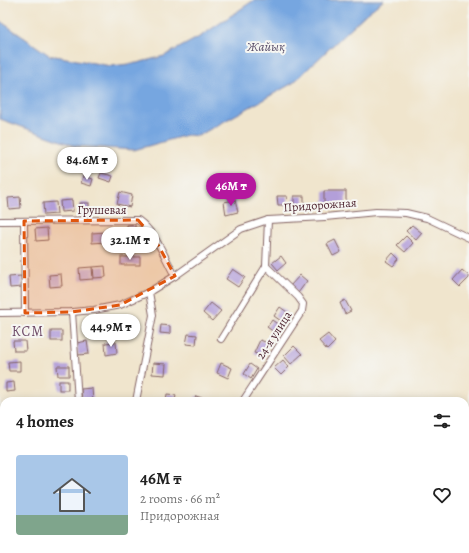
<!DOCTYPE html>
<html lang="en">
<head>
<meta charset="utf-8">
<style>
	body { margin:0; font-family:Alegreya,serif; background:#f6f6f6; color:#222; height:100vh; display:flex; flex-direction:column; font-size:15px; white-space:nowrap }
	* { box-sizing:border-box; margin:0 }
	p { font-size:13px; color:#767676 }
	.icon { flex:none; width:22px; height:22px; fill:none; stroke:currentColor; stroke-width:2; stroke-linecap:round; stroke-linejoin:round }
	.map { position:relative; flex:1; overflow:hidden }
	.details { position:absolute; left:0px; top:397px; width:469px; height:156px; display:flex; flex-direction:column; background:#fff; border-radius:12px 12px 0 0; box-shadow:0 2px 10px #0003 }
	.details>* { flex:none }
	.price { position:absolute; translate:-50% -34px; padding:0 9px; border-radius:14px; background:#fff; color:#222; font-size:13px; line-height:26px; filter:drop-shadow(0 1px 2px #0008) }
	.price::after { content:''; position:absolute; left:50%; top:24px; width:12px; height:9px; margin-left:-6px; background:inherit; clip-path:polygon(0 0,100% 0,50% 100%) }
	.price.selected { background:#b5179e; color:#fff }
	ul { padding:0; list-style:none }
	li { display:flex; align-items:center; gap:12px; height:100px; padding:0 16px }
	li span { display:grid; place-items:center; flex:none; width:112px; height:80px; border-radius:4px; color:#555 }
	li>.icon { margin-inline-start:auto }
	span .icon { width:48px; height:48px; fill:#fffc; stroke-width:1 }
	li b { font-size:17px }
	h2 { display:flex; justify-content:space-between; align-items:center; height:48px; padding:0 16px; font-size:17px }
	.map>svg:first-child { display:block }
	.water { fill:#76a6e0; stroke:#606286 }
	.building { fill:#b39fd9 }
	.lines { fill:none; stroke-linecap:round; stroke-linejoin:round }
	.minor-casing { stroke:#846464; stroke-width:8 }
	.minor { stroke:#fff; stroke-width:6 }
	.marked { fill:#e0560e; fill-opacity:0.2; stroke:#e0560e; stroke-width:3; stroke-dasharray:8 5; stroke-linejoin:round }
	.labels { text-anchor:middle; stroke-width:4; stroke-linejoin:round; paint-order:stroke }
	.street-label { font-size:12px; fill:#4a1f2b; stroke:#f6f6f2 }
	.water-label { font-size:13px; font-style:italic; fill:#594e6a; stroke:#f6f6f2 }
	.quarter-label { font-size:14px; letter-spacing:1px; fill:#6f4c68; stroke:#f6f6f2 }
</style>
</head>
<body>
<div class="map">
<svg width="469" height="553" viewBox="0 0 469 553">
	<rect width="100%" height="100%" fill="#f6f6f2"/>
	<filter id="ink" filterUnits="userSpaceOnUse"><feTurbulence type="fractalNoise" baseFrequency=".025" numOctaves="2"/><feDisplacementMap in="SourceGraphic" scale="8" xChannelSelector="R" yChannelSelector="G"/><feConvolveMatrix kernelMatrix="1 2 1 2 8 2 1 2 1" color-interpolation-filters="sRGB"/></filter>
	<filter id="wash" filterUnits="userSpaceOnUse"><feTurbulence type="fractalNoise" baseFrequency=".012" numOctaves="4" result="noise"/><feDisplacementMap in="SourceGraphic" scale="16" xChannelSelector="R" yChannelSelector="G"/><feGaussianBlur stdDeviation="0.9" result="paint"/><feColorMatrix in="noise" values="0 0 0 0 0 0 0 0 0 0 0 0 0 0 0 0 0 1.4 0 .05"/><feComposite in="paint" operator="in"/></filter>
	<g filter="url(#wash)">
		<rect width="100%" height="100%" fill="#f0e5cd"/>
		<polygon class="water" points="254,0 384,0 367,13 293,83 198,136 187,135 134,150 75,146 0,119 0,21 49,55 111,66 137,63 164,56 201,36"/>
		<g id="blocks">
			<g class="building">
				<polygon points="101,173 113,176 111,182 99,178"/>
				<polygon points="83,176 93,179 91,186 81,183"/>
				<polygon points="324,191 346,191 346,203 324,204"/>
				<polygon points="120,192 132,195 130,207 117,204"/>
				<polygon points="277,196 287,196 288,205 278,205"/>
				<rect x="294" y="196" width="10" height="9"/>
				<polygon points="20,197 21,208 9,209 8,198"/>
				<polygon points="72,200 73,211 61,212 60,201"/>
				<polygon points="235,200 238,212 226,215 224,202"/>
				<polygon points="56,202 57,214 44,215 43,203"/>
				<rect x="80" y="203" width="9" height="12"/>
				<polygon points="135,224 135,239 127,239 127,225"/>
				<polygon points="412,225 422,233 416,240 406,231"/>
				<polygon points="47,228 48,240 36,241 35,229"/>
				<polygon points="106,232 107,242 92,243 92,233"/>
				<polygon points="406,236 413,243 405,252 397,245"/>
				<polygon points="335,240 341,252 333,256 327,244"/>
				<polygon points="393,253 399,259 393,266 386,261"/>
				<polygon points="281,256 286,263 278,270 272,263"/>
				<rect x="121" y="257" width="19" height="8"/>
				<polygon points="105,266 106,277 94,278 93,267"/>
				<polygon points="92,267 93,279 80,280 79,268"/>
				<polygon points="233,269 245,277 238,287 226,279"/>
				<polygon points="462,270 469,276 469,278 460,287 453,280"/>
				<polygon points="61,274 62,286 50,287 49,275"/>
				<polygon points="300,275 307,281 298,293 290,286"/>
				<polygon points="21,276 22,287 10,288 9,277"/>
				<polygon points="345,300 351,311 345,314 340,303"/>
				<polygon points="211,303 221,311 212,321 203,313"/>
				<polygon points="280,307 287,312 281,321 274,316"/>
				<polygon points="272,320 280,326 275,333 267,327"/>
				<polygon points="161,325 170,326 170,334 160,333"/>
				<rect x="51" y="331" width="11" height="10"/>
				<polygon points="188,334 197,335 196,345 186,344"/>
				<polygon points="328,334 335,342 327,350 319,341"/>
				<polygon points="260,340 268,343 263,356 254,353"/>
				<polygon points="13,341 25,341 26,351 14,351"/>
				<polygon points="87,341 89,354 78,355 77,343"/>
				<polygon points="116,342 117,353 106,355 105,343"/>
				<polygon points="294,346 302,354 291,364 284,356"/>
				<polygon points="283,360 289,367 281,375 274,368"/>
				<polygon points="20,361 20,371 9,371 8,362"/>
				<polygon points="153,363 166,364 165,375 152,374"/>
				<polygon points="221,363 232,368 228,378 217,373"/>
				<polygon points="250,364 257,369 251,379 244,374"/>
				<polygon points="57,366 69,366 69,376 58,376"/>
				<rect x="59" y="381" width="9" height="9"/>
				<polygon points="14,382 15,391 6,392 6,383"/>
				<polygon points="92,388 93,401 82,401 81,389"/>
				<polygon points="167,394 176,395 175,401 166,401"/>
				<polygon points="196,396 205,399 204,401 194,401"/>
				<rect x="55" y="398" width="12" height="3"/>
				<polygon points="469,507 469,518 465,514 465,512"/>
				<polygon points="465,524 469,528 469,537 466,540 465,538"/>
				<polygon points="252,549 265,549 266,550 264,553 250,553"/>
				<polygon points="440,549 444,549 448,553 436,553"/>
			</g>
		</g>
	</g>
	<g filter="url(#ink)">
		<use href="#blocks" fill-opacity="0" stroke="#846464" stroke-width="1"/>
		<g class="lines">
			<g class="minor-casing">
				<g id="minor">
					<path d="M 0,221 L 138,220 C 156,233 164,256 175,276"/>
					<polyline points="24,221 25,313"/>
					<polyline points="72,312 78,401"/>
					<polyline points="0,313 72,312 94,310 120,305 149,292 175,276 241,229 268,220 325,217 376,212 406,213 427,218 469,238"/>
					<polyline points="221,339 266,266 268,220"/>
					<polyline points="136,401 153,315 149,292"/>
					<polyline points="243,401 302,311 303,304 298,297 266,266"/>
					<polyline points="0,481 0,553"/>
					<polyline points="104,553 105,549"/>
					<polyline points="155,553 157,549"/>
				</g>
			</g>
			<use href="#minor" class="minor"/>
		</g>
	</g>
	<path class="marked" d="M 138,220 L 156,241 L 175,276 L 120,305 L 72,312 L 25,313 L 24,221 Z"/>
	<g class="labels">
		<g class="street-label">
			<text transform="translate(320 205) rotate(-4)" y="4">Придорожная</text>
			<text x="102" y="214">Грушевая</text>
			<text transform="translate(274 335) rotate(-57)" y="4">24-я улица</text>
		</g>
		<g class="water-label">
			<text x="266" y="51">Жайық</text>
		</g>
		<g class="quarter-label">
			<text x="28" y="336">КСМ</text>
		</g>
	</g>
</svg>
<b class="price" style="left:87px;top:181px">84.6M ₸</b>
<b class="price selected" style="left:231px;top:207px">46M ₸</b>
<b class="price" style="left:130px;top:261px">32.1M ₸</b>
<b class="price" style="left:111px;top:348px">44.9M ₸</b>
<section class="details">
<h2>4 homes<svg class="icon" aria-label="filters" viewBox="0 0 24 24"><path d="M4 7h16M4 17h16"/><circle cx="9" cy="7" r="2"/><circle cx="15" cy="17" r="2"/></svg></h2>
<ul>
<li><span style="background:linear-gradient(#a9c7e8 75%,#7fa58c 0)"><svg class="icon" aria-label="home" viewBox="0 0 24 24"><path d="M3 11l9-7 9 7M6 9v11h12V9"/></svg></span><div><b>46M ₸</b><p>2 rooms · 66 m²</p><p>Придорожная</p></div><svg class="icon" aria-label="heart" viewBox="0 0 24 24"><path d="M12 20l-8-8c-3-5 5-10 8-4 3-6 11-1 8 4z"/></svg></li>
</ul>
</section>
</div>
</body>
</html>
